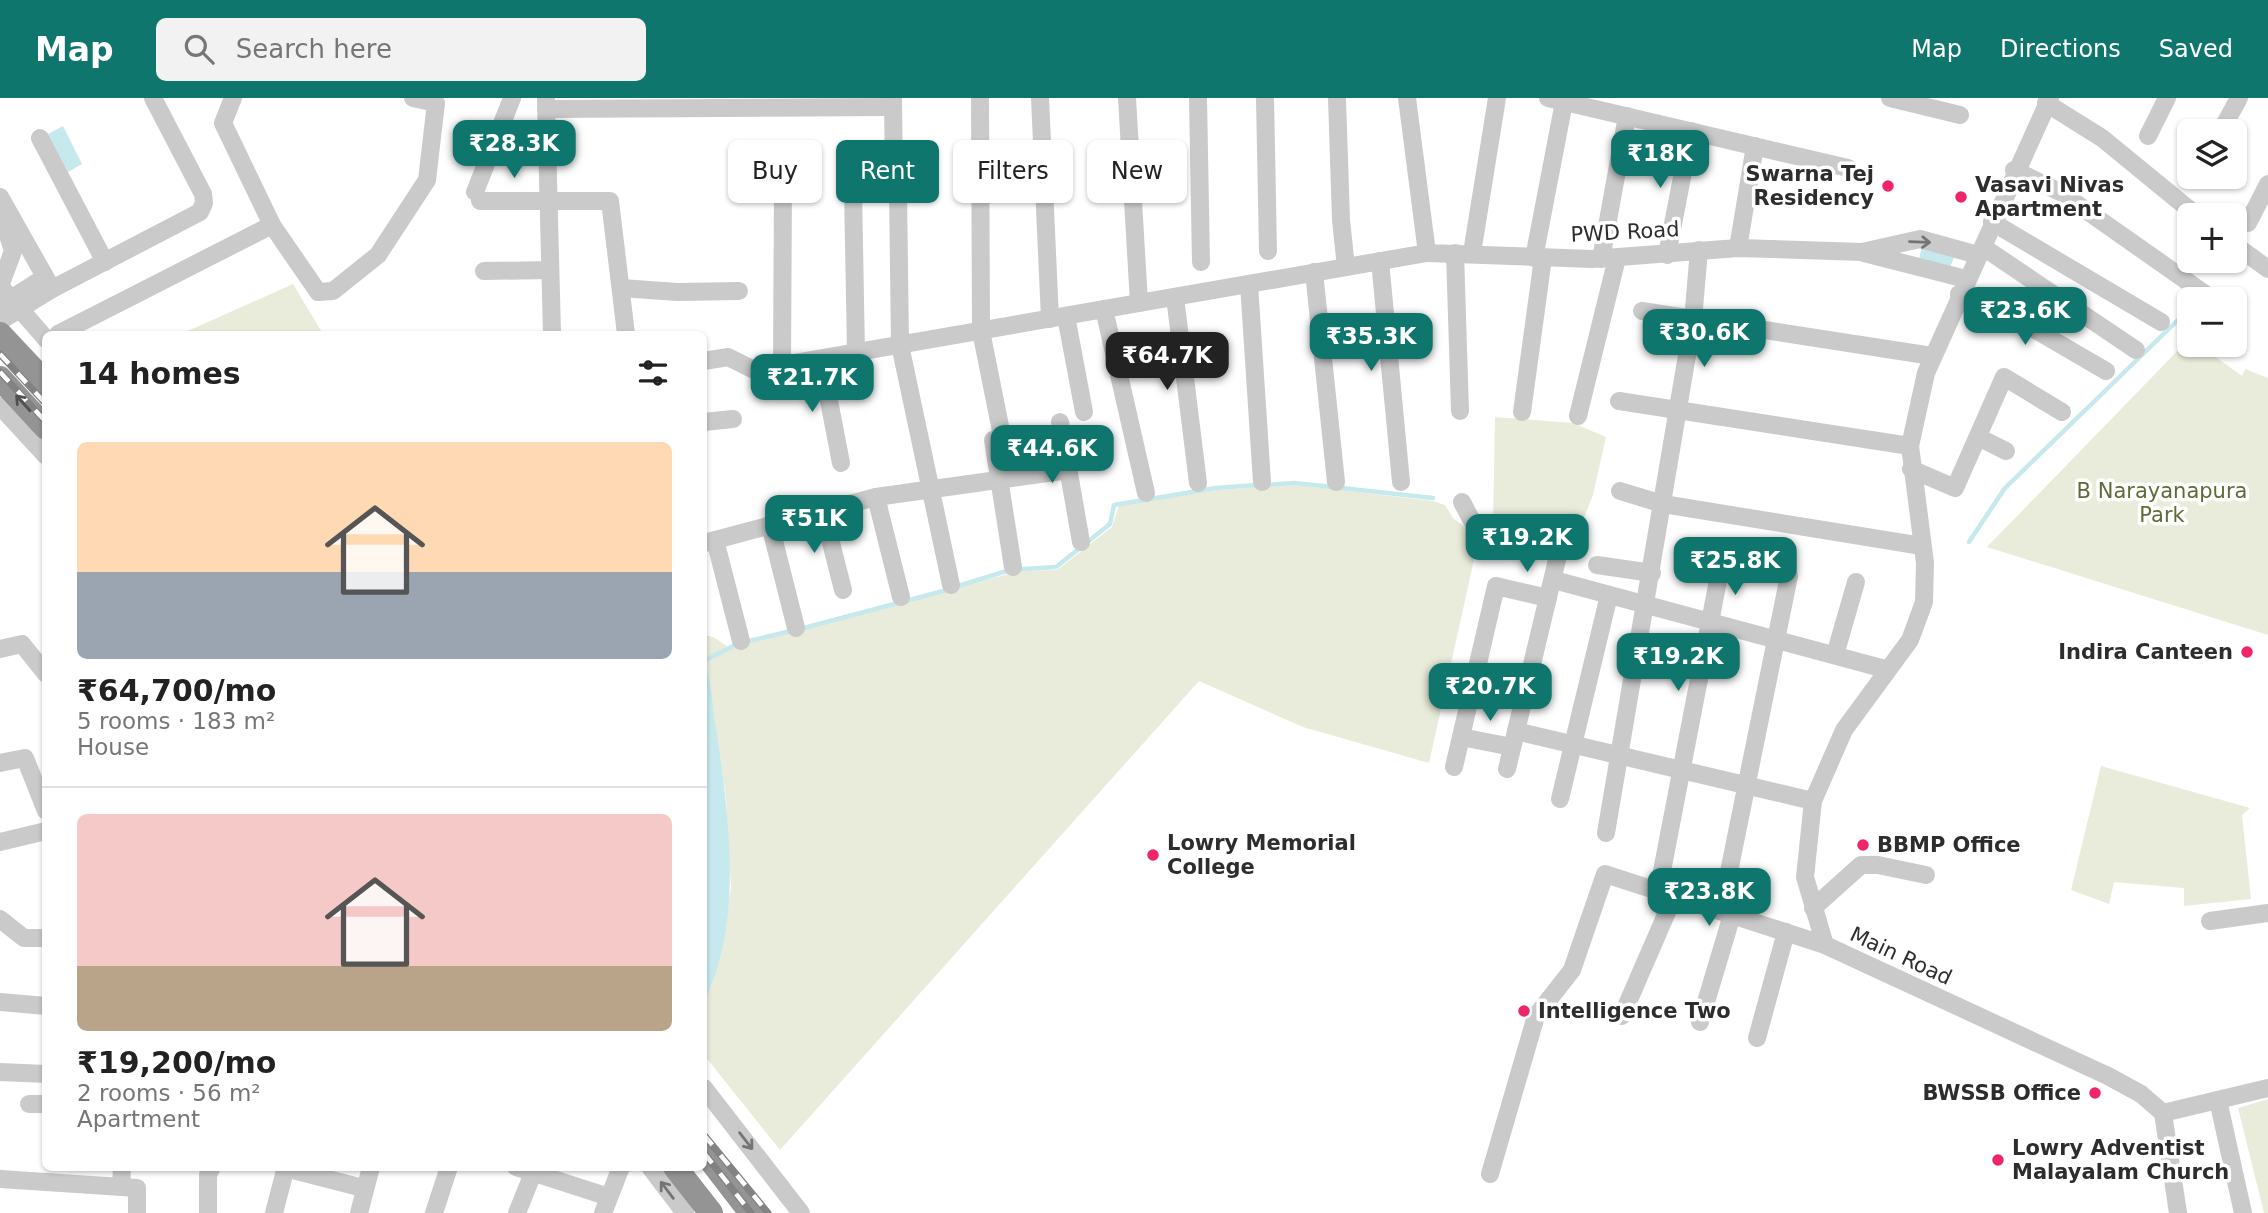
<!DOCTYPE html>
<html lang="en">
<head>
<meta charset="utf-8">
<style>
	body { margin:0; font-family:"DejaVu Sans",sans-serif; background:#f2f2f2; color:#222; height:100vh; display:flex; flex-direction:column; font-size:26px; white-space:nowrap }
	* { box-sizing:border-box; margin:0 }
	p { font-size:23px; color:#767676 }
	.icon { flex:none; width:38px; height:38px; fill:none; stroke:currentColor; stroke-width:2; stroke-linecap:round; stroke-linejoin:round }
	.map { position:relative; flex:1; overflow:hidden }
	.sheet { position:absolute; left:42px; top:233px; width:665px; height:840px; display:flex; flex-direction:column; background:#fff; border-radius:10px; box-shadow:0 2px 5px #0004 }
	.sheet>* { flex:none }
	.top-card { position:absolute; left:728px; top:42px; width:665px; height:63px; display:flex; gap:14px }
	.fabs { position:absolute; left:2177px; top:21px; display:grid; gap:14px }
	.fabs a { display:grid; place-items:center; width:70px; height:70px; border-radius:10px; background:#fff; box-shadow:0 2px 5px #0004; font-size:35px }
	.price { position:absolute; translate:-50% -60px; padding:0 16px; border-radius:14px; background:#0f766e; color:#fff; font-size:23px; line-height:46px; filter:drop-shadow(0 2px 4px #0008) }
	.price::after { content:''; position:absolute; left:50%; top:42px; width:21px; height:16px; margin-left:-10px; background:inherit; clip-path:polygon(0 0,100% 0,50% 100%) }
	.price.current { background:#222; color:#fff }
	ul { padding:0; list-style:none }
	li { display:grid; align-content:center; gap:14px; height:371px; padding:0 35px }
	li+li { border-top:2px solid #e0e0e0 }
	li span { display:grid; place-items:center; height:217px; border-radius:10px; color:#555 }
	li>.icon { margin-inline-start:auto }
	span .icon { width:126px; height:126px; fill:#fffc; stroke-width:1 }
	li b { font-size:30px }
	h2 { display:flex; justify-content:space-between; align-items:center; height:84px; padding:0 35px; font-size:30px }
	.pill { padding:0 24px; border-radius:10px; background:#fff; box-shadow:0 2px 5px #0004; font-size:24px; line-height:63px }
	.pill.current { background:#0f766e; color:#fff }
	header { display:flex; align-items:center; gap:42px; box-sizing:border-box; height:98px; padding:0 35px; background:#0f766e; color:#fff }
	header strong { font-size:33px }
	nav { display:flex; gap:38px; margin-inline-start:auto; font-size:24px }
	.search { width:490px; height:63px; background:#f2f2f2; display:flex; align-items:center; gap:18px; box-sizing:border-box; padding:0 24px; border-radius:10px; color:#767676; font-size:26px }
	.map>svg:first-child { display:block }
	.green { fill:#e9ecda }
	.water { fill:#c5e9ed }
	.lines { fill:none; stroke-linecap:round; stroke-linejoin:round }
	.stream { stroke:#c5e9ed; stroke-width:4.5 }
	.minor { stroke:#cacaca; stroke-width:18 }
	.highway { stroke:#949494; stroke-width:24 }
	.rail-casing { stroke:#828282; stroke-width:7 }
	.rail { stroke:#fff; stroke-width:4.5; stroke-dasharray:13; stroke-linecap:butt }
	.oneway { stroke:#747474 }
	.oneway2 { stroke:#515151 }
	.poi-dot { fill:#ef256c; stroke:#fff; stroke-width:2.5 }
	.labels { text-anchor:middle; stroke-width:7; stroke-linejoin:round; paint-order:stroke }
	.poi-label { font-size:21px; font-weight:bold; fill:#2d2d2d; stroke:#fff; text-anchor:start }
	.street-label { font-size:21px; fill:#2d2d2d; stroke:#fff }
	.park-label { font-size:21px; fill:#5e6b39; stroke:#fff }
</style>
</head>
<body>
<header>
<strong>Map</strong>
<div class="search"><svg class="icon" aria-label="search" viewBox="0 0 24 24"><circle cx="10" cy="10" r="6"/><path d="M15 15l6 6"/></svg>Search here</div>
<nav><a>Map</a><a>Directions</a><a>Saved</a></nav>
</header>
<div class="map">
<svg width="2268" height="1115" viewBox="0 0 2268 1115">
	<rect width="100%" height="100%" fill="#fff"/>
	<g class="green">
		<polygon points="293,186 323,236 181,236"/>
		<polygon points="2189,241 2189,247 2199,247 2242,278 2245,271 2268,280 2268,537 1987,449"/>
		<polygon points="1495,319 1573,325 1606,339 1593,397 1581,427 1583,443 1580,457 1493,425"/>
		<polygon points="1298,387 1433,403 1445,407 1453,420 1479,439 1429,665 1303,629 1199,583 780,1052 704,957 704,905 713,883 731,790 726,700 704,562 704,537 713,539 730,550 1020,473 1057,472 1112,429 1119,407 1217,392"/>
		<polygon points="2101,668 2250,710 2242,717 2251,801 2184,808 2184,790 2114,784 2109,806 2071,792"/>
		<polygon points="2268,1001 2268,1115 2264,1115 2238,1010"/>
	</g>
	<g class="water">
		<polygon points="63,28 82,66 68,74 48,36"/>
		<polygon points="1922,147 1954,159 1949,172 1918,167"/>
		<path d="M 704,562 C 712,581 712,609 716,630 C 729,721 744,819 704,905 Z"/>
	</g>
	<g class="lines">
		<g class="stream">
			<polyline points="1267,387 1295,385 1433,400"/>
			<polyline points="1969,444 2005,390 2180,220"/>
			<polyline points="955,489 1010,472 1056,469 1110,426 1114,407 1216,390 1258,387"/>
			<polyline points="800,531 947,492"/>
			<polyline points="745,544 791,533"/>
			<polyline points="704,563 737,546"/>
		</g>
		<g class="minor">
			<polyline points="233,0 223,25 272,127 318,194 333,193 378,157 427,82 436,5 413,0"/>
			<polyline points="893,0 894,83"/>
			<polyline points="980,0 981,233 1001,333"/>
			<polyline points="1040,0 1050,221"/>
			<polyline points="1127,0 1139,205"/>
			<polyline points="1198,0 1201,164"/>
			<polyline points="1265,0 1268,153"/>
			<polyline points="1337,0 1341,122 1346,169"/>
			<polyline points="1407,0 1427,155 1592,161 1738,150 1862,154 1920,141 1978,157"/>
			<polyline points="1548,0 1848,70"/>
			<polyline points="1890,0 1960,17"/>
			<polyline points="2050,0 1926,275 1910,348 1925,465 1924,504 1910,542 1844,632 1813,703 1805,779 1825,847 2108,978 2141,996 2163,1015 2178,1115"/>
			<polyline points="546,2 552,236"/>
			<polyline points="2046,5 2102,40 2196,117"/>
			<polyline points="546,11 892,9"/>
			<polyline points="2221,33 2239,0"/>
			<polyline points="2148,38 2167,0"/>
			<polyline points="40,40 105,164"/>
			<polyline points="2014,72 2060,94 2208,198"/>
			<polyline points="853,91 856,255"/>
			<polyline points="898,92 900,247 951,487"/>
			<polyline points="475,94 512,0"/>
			<polyline points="0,99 52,191"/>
			<polyline points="480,103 610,103 626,236"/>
			<polyline points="1992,124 2161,224"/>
			<polyline points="2248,125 2268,86"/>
			<polyline points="2235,147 2268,171"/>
			<polyline points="1983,149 2136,252"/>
			<polyline points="1738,150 1755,48"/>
			<polyline points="1455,155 1460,313"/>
			<polyline points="1472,155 1497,0"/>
			<polyline points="1864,155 1966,181"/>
			<polyline points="1667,157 1691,33"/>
			<polyline points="1534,160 1564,4"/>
			<polyline points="1601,161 1627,18"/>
			<polyline points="1380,163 1401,384"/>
			<polyline points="484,173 550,172"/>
			<polyline points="1314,174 1336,384"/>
			<polyline points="1249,186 1262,384"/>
			<polyline points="0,188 13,153 2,119"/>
			<polyline points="0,188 46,241"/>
			<polyline points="621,190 677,194 739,193"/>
			<polyline points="1959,196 2027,227 2106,273"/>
			<polyline points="1175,199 1198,385"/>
			<polyline points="0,208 45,179"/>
			<polyline points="1104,211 1146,395"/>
			<polyline points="1642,213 1932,258"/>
			<polyline points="1066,218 1084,314"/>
			<polyline points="0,223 52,191 200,114 204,105 203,96 153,0"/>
			<polyline points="58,236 272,127"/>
			<polyline points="821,261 841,365"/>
			<polyline points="704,263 728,259 754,272 1427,155"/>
			<polyline points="782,267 783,85"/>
			<polyline points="1619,303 1910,348"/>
			<polyline points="0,308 46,358"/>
			<polyline points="1522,314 1543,160"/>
			<polyline points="1578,318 1617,160"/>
			<polyline points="704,324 733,321"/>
			<polyline points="1060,324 1081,444"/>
			<polyline points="1978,339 2006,353"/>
			<polyline points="993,342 1013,469"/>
			<polyline points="1911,371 1955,390 2004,279 2062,314"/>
			<polyline points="1620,393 1663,406 1922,448"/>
			<polyline points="876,399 901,499"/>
			<polyline points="1462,404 1472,423 1483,430 1561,445 1507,671"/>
			<polyline points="823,413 843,492"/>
			<polyline points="770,427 796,530"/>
			<polyline points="715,442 741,543"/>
			<polyline points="704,445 876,399 1069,372"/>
			<polyline points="1597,467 1652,475"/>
			<polyline points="1554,482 1885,571"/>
			<polyline points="0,551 22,546 46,576"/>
			<polyline points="1835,557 1856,484"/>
			<polyline points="1516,633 1813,703"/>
			<polyline points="1461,639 1512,649"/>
			<polyline points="0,665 25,660 46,713"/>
			<polyline points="1454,669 1496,488 1548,500"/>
			<polyline points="1560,701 1609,497"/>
			<polyline points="1606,735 1693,222 1699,152"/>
			<polyline points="0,744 46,733"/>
			<polyline points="1662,773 1721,467"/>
			<polyline points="1813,810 1861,767 1878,767 1926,777"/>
			<polyline points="1721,813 1789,478"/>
			<polyline points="0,821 24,840 46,840"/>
			<polyline points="2210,823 2268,815"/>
			<polyline points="0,904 46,908"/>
			<polyline points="1622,918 1674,798"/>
			<polyline points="1700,924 1732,817"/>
			<polyline points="1757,940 1786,834"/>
			<polyline points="0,974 46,976"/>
			<polyline points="704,990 801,1115"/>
			<polyline points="2218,1002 2243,1115"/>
			<polyline points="29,1006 46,1006"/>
			<polyline points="2163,1015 2268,990"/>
			<polyline points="516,1069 609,1099"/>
			<polyline points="650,1069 685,1115"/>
			<polyline points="285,1070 363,1090"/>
			<polyline points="1490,1076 1536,918 1572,872 1605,776 1825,847"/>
			<polyline points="0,1081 137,1090 137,1115"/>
			<polyline points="121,1089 122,1069"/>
			<polyline points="208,1115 208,1077 212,1069"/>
			<polyline points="274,1115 286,1069"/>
			<polyline points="359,1115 371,1069"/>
			<polyline points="434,1115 449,1069"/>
			<polyline points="517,1115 533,1075"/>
			<polyline points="603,1115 621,1069"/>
		</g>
		<g class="highway">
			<polyline points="0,236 46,285"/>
			<polyline points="0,280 46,330"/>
			<polyline points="704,1054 751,1115"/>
			<polyline points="675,1069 711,1115"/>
		</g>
		<g class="rail-casing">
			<g id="rail">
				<polyline points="0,256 46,306"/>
				<polyline points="0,274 46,324"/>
				<polyline points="704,1037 768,1115"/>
				<polyline points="704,1055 751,1115"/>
			</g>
		</g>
		<use href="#rail" class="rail"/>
	</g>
	<defs><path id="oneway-shaft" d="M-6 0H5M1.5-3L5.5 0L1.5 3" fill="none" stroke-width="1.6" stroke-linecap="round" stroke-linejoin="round" transform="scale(1.75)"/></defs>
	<g class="oneway">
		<use href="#oneway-shaft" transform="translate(1920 144) rotate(2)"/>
		<use href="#oneway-shaft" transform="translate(746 1043) rotate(52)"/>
		<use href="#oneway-shaft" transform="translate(667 1092) rotate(-127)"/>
	</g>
	<use class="oneway2" href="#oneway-shaft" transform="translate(23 305) rotate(-132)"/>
	<g class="poi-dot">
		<circle cx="1888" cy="88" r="7"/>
		<circle cx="1961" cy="99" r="7"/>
		<circle cx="2247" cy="554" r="7"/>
		<circle cx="1863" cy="747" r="7"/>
		<circle cx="1153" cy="757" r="7"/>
		<circle cx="1524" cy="913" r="7"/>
		<circle cx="2095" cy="995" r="7"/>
		<circle cx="1998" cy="1062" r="7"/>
	</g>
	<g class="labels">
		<g class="poi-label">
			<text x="1874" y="83" text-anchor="end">Swarna Tej<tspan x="1874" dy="24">Residency</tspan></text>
			<text x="1975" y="94">Vasavi Nivas<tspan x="1975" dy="24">Apartment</tspan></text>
			<text x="2233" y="561" text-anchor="end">Indira Canteen</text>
			<text x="1167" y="752">Lowry Memorial<tspan x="1167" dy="24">College</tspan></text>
			<text x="1877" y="754">BBMP Office</text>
			<text x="1538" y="920">Intelligence Two</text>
			<text x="2081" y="1002" text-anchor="end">BWSSB Office</text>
			<text x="2012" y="1057">Lowry Adventist<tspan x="2012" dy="24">Malayalam Church</tspan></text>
		</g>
		<g class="street-label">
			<text transform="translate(1625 134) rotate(-3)" y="7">PWD Road</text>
			<text transform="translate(1901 858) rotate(25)" y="7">Main Road</text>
		</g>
		<g class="park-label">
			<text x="2162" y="400">B Narayanapura<tspan x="2162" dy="24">Park</tspan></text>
		</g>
	</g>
</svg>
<div class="fabs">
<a><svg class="icon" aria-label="layers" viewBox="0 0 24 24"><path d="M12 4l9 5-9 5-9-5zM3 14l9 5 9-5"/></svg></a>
<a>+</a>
<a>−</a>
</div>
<b class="price" style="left:514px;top:82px">₹28.3K</b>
<b class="price" style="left:1660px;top:92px">₹18K</b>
<b class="price" style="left:2025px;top:249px">₹23.6K</b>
<b class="price" style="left:1704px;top:271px">₹30.6K</b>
<b class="price" style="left:1371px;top:275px">₹35.3K</b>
<b class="price current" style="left:1167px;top:294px">₹64.7K</b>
<b class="price" style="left:812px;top:316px">₹21.7K</b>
<b class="price" style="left:1052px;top:387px">₹44.6K</b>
<b class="price" style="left:814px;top:457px">₹51K</b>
<b class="price" style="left:1527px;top:476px">₹19.2K</b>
<b class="price" style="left:1735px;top:499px">₹25.8K</b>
<b class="price" style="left:1678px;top:595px">₹19.2K</b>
<b class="price" style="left:1490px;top:625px">₹20.7K</b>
<b class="price" style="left:1709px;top:830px">₹23.8K</b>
<div class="top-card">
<a class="pill">Buy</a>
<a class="pill current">Rent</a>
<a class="pill">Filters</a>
<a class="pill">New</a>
</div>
<section class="sheet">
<h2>14 homes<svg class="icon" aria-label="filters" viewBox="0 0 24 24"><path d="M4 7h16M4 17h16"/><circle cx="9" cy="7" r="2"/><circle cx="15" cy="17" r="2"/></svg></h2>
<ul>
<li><span style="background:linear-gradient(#ffd9b3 60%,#9aa5b1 0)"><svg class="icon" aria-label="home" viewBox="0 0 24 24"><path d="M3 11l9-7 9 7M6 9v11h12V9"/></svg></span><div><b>₹64,700/mo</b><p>5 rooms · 183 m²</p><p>House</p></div></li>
<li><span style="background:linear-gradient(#f6c9c9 70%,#b9a48a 0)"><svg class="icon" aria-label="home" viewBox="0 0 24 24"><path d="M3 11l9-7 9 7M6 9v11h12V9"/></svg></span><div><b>₹19,200/mo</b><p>2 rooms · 56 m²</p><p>Apartment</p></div></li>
</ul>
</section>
</div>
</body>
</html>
